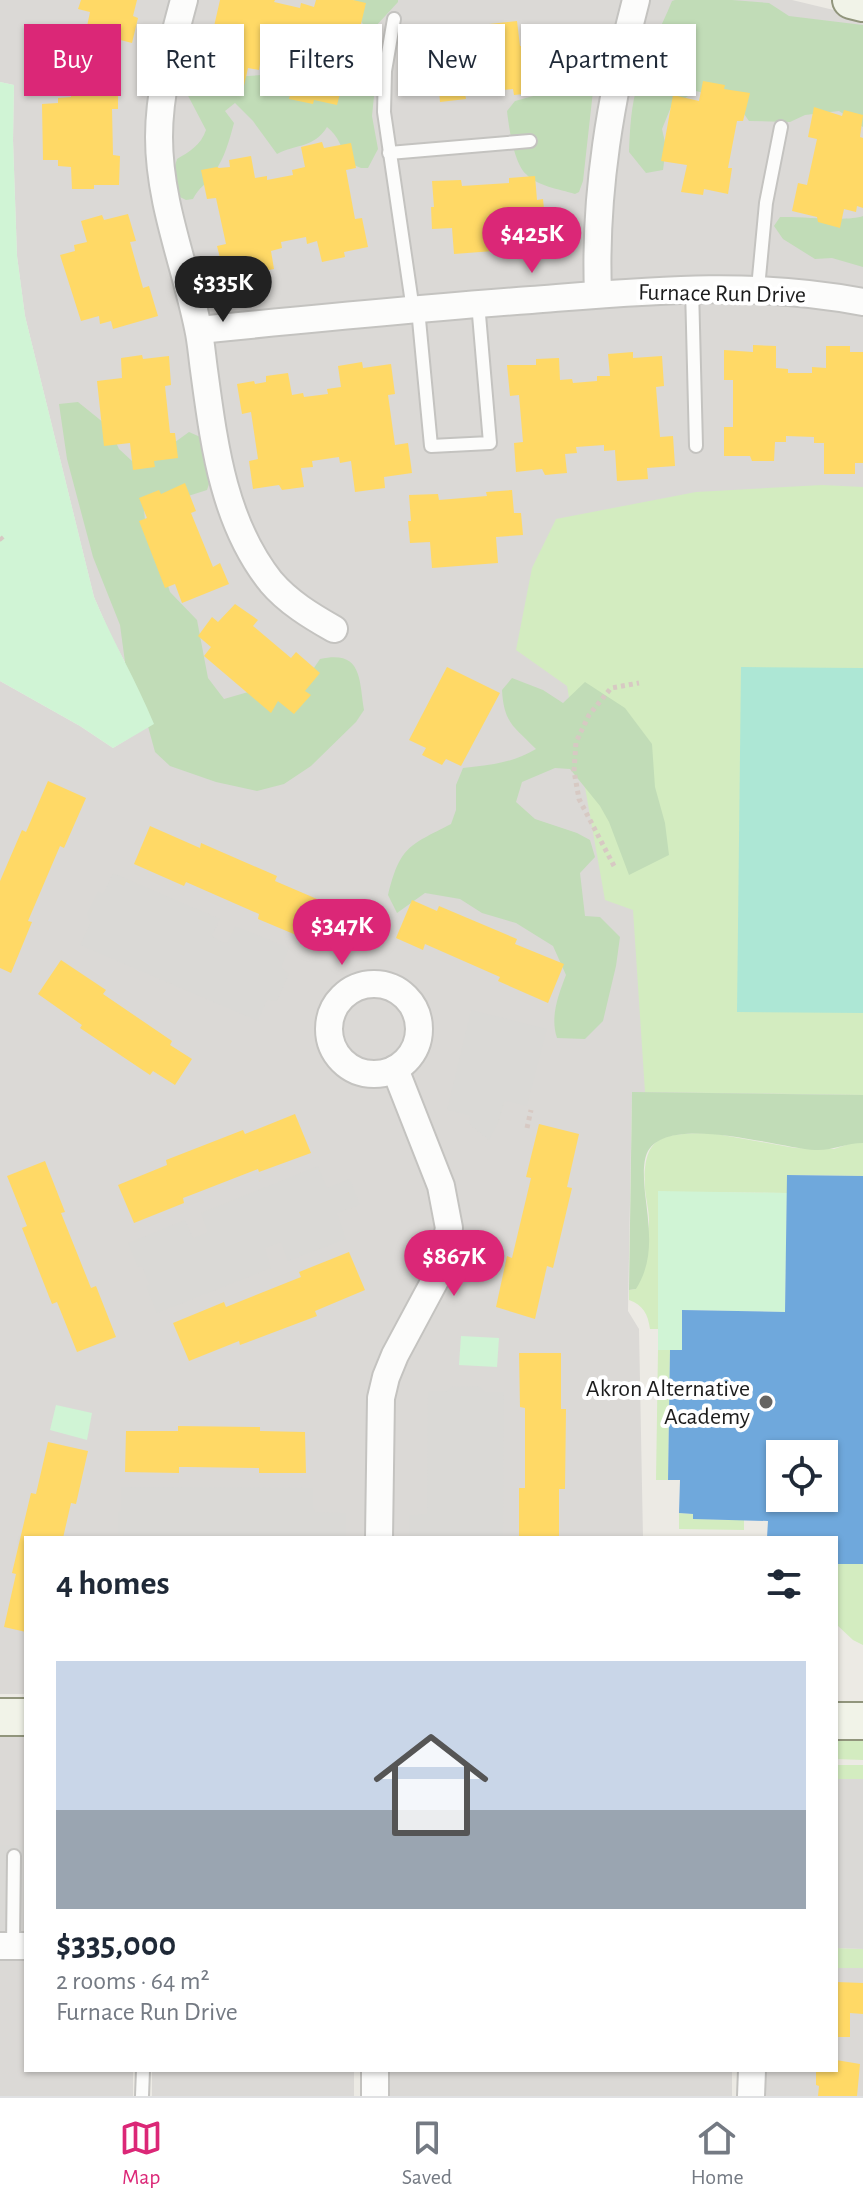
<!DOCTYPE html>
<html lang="en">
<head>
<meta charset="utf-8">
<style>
	body { margin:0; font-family:"Alegreya Sans",sans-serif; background:#f2f2f3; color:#1f2937; height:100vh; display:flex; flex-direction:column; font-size:30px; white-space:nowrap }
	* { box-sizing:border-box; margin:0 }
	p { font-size:26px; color:#747a83 }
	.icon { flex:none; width:44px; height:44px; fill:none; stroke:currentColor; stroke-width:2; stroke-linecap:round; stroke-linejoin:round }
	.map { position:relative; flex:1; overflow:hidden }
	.panel { position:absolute; left:24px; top:1536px; width:814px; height:536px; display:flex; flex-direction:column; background:#fff; border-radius:0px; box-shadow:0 2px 6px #0004 }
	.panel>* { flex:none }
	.guide { position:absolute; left:24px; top:24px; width:816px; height:72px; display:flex; gap:16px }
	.buttons { position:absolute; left:766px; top:1440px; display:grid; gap:16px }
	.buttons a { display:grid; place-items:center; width:72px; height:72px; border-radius:0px; background:#fff; box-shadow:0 2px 6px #0004; font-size:40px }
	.price { position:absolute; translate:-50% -68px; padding:0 18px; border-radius:28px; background:#db2777; color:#fff; font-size:26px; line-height:52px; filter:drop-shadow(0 2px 4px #0008) }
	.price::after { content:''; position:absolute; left:50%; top:48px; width:24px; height:18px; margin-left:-12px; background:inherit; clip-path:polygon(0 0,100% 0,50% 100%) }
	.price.active { background:#222; color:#fff }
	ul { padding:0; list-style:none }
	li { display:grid; align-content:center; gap:16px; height:424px; padding:0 32px }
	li+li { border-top:2px solid #e0e1e3 }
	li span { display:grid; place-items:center; height:248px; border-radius:0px; color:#555 }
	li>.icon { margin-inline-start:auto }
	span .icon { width:144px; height:144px; fill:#fffc; stroke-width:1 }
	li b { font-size:34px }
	h2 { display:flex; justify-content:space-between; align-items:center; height:96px; padding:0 32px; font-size:34px }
	.chip { padding:0 28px; border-radius:0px; background:#fff; box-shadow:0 2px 6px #0004; font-size:28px; line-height:72px }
	.chip.active { background:#db2777; color:#fff }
	.tabs { display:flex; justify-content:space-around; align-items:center; height:112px; border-top:2px solid #e0e1e3; background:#fff; font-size:22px; color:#747a83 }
	.tabs a { display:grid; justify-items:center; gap:4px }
	.tabs .active { color:#db2777 }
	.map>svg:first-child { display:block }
	.residential { fill:#dbd9d6 }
	.grass { fill:#d3ecc0 }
	.forest { fill:#c1dcb7 }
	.park { fill:#d0f4d5 }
	.pitch { fill:#ade7d5 }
	.parking { fill:#dad9d6 }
	.homes { fill:#ffd966 }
	.schools { fill:#6fa8dc; fill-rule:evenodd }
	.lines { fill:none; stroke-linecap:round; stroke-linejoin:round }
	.lane-casing { stroke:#c4c3c0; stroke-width:16 }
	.street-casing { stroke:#c4c3c0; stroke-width:30 }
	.secondary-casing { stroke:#91957c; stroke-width:40 }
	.path { stroke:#d7c9c3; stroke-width:5; stroke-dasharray:4 4; stroke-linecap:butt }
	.lane { stroke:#fcfcfb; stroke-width:12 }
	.street { stroke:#fcfcfb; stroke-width:26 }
	.secondary { stroke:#f1f3e8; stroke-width:36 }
	.poi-dot { fill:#656462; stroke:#fff; stroke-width:3 }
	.labels { text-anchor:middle; stroke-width:8; stroke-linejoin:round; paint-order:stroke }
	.street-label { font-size:24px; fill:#1c1c1c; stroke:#fff }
	.poi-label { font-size:24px; fill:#1c1c1c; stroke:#fff; text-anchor:end }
</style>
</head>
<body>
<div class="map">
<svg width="863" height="2096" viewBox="0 0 863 2096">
	<rect width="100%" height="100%" fill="#eceae4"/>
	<g class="residential">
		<polygon points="0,0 792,0 863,17 863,1095 632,1093 628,1311 639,1329 643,1538 26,1538 26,1694 0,1694 0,681 80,726 113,748 154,723 142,694 111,636 94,597 25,316 17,256 13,140 14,85 0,82"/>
		<polygon points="26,1734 26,1937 0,1937 0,1735"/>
		<polygon points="0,1954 26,1955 26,2070 133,2070 133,2096 0,2096"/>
		<polygon points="836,1968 863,1968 863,2096 764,2096 764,2070 836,2070"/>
		<rect x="152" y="2070" width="202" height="26"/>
		<rect x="390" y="2070" width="342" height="26"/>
	</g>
	<g class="grass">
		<polygon points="822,485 863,487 863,1095 645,1092 633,910 605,900 567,686 516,650 532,568 556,519 696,492"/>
		<path d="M 711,1133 L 795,1148 L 834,1149 L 852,1143 L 863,1143 L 863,1176 L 788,1175 L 787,1193 L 659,1192 L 658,1329 L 650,1329 C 648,1314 643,1305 629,1300 L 629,1290 L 636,1289 C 640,1268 649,1241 649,1221 C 649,1210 646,1200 645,1189 C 642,1133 663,1134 711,1133 Z"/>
		<polygon points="658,1350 670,1350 668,1480 656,1480"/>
		<polygon points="679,1513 693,1514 694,1519 744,1520 744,1530 679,1529"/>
		<polygon points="836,1564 863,1564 863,1645 853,1640 836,1624"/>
		<polygon points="836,1738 863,1739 863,1760 836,1759"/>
		<rect x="836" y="1765" width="27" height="14"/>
		<polygon points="836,1948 863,1949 863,1968 836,1968"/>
	</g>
	<g class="forest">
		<polygon points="354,0 398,0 398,2 375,27 366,29 358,16"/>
		<path d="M 675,0 L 732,0 L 769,3 L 789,16 L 863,25 L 863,127 L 839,111 L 805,115 L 790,122 L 749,121 L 735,101 L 696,91 L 671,107 L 662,129 L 666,147 L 663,170 L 646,173 L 629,152 C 630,128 631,105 638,83 C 646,55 661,28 672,1 Z"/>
		<path d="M 567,38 L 605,39 L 596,64 L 583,181 L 579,192 L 575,194 C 559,189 537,186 526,174 C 514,163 509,128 507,111 L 515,101 L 537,95 L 545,66 Z"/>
		<path d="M 185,42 L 216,70 L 216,78 L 262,75 L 301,93 L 324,100 L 340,95 L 363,78 L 375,86 L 372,116 L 378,149 L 368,168 L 361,168 L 346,162 C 343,148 338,136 327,127 C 314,148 296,144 277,154 L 253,121 L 235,103 L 225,111 L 234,123 C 229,141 225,157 214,173 C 208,183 198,188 193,199 L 186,200 L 180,197 L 172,176 L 177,159 C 189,152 201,145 206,130 L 173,67 Z"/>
		<path d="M 863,216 L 863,267 L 832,258 L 815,259 L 783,239 L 774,226 L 780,217 C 801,216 848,222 863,216 Z"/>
		<path d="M 78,402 L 109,427 L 119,449 L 132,461 L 171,445 L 189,432 L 207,440 L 212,475 L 207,490 L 144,510 L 146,530 L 161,564 L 170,592 L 197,620 L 208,678 L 224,699 L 262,688 L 293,699 L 320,659 C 362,650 359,678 364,710 L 356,722 L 311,766 L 284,784 L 257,791 L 216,782 L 170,766 L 155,752 L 146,719 L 127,677 L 120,625 L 93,557 L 67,459 L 59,404 Z"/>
		<path d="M 512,678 L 543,690 L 563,703 L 585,682 L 625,708 L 652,744 L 655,787 L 665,823 L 669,855 L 629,875 L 609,822 L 600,806 L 570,769 L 555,768 L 522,782 L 516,802 L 535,819 L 577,833 L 590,840 L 595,857 L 580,873 L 585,916 L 600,917 L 620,937 L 616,966 L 603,1021 L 585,1039 L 557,1038 C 550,1017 558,996 566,975 L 553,946 L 516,923 L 482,913 L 460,899 L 425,893 L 397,913 L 388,895 C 400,847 408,846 451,824 L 456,810 L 456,785 L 463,768 C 490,765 513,763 536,749 C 514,726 504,724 502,690 Z"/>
		<path d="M 632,1092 L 863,1095 L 863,1143 C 846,1143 832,1151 815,1150 C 779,1148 670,1113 648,1151 C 642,1162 644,1181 645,1193 C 649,1227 655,1259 636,1289 L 629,1290 Z"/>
	</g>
	<g class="park">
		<path d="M 0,82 L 14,85 L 13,140 L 17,256 L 25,316 L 94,597 C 112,640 136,680 154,724 L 113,748 L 80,726 L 0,681 Z"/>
		<polygon points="658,1191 787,1193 785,1312 683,1310 682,1350 658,1350"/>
		<polygon points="461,1336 499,1338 497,1367 459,1365"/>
		<polygon points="56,1405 92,1413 87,1440 50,1430"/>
	</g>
	<polygon class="pitch" points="741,667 863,668 863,1013 737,1012"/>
	<g class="parking">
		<polygon points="113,873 220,919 212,936 224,943 228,942 235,926 289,948 281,967 289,974 277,1001 267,1000 258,1021 80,945 90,924 87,913 98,891 102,893 105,891"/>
		<polygon points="471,1010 547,1029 527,1106 508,1101 504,1102 498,1123 489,1140 469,1124 470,1119 469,1115 447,1110"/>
		<polygon points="318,1166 327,1188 350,1179 360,1205 337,1213 346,1239 288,1261 281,1242 265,1248 271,1268 157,1313 146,1287 149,1284 142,1266 138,1267 128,1243 185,1220 193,1238 208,1232 201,1213"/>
		<polygon points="479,1386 485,1392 504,1392 503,1538 409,1538 409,1515 427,1514 428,1392 447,1391 451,1387"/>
		<polygon points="121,1487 313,1488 313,1508 316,1512 346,1513 346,1538 123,1538 123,1534 118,1534 118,1513 121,1510"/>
		<polygon points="836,1779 863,1779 863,1949 836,1948"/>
		<polygon points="0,1845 26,1846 26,1928 24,1930 0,1930"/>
	</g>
	<g class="homes">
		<polygon points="81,0 137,0 133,16 138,18 132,43 86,31 90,12 78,9"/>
		<polygon points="220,0 275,0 274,2 300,8 301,3 314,7 316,0 353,0 366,3 360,28 350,26 338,74 345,75 337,105 314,100 313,104 289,99 294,79 284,77 286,71 260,64 259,70 248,68 244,86 221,81 221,75 195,69 201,42 210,44"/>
		<polygon points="517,21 520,46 540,45 543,66 540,67 543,92 514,95 513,89 465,94 466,99 440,102 438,78 431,79 428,57 455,55 452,28"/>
		<polygon points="71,80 118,81 118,109 112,109 113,155 120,156 119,185 94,185 94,189 72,189 71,167 58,166 58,160 43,160 42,104 58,103 58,98 71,97"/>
		<polygon points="703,81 725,85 724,89 750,93 743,121 737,121 728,168 732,168 728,194 704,189 703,195 681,192 687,165 661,161 673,95 699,101"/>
		<polygon points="814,107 842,116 844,110 863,115 860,137 863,138 863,208 857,206 856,212 844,209 840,228 818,222 817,217 792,211 798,183 807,185 817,139 808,137"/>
		<polygon points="322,142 324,148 351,143 356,168 346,170 355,219 362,218 368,247 344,252 345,257 322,262 317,241 307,244 306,237 281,242 282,248 271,251 274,269 252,273 249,268 224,274 217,246 226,244 216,198 207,199 201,170 217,167 219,168 230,167 229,160 251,156 255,178 267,176 267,180 293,175 292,170 305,167 301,147"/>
		<polygon points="535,176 537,200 543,199 545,221 518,223 520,249 454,254 452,228 432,229 431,207 434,207 432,181 461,180 462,186 509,183 509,178"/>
		<polygon points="128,214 136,241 130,242 143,288 149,286 158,316 113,329 111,321 100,324 99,316 81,321 60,255 75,251 74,245 87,242 81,221 102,215 104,220"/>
		<polygon points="753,345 776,346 776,368 788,369 788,373 812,373 812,367 826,368 826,346 850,346 850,352 863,352 863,463 855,463 855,474 824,474 824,443 814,443 814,437 786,436 786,442 775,442 774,461 752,461 750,456 724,456 724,427 733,427 733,380 724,380 724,350 753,352"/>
		<polygon points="633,352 633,358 662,356 664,386 656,387 660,437 673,436 675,466 647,468 648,479 617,481 615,450 604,451 604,445 576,447 577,453 565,454 567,473 545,475 542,469 516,472 514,443 523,442 519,395 510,396 507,365 536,365 536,359 559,358 560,380 572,379 573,383 597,381 597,376 610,376 608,354"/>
		<polygon points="142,355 143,359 169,356 171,385 165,386 170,433 175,433 178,458 154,461 155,467 133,470 130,443 104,446 97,381 122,378 121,358"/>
		<polygon points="362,362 363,368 391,364 395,394 388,395 395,445 408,443 412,473 384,477 385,488 355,492 351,461 340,463 339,457 312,461 313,467 301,468 304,487 282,490 279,485 253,489 249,461 258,459 251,412 242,414 237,384 254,381 255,384 266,382 266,376 288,373 292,395 303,393 304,397 328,394 327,389 341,387 338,366"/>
		<polygon points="185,483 196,511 191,513 213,567 220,563 229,584 182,603 175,584 165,588 139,521 147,518 139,498 159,490 161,494"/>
		<polygon points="512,490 514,513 521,513 523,535 496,537 498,563 432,568 430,542 410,543 408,521 411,521 409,495 438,494 439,500 487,496 486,492"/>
		<polygon points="235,604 258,620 253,626 291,658 296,652 320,673 305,691 311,695 294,714 278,701 271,713 204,656 211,647 198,636 212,617 218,622"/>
		<polygon points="447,667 500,693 461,766 446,759 442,765 422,755 426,748 409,740"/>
		<polygon points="48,781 86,798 64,848 60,846 28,921 32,922 11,973 0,968 0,881 22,830 26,832"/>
		<polygon points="150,826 200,848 201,843 277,876 275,881 324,902 308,940 258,919 259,914 186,882 184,886 134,864"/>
		<polygon points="412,900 437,911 439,906 517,939 515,944 564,964 548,1003 498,981 500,977 425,944 423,950 396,938"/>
		<polygon points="61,960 106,990 103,994 172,1041 170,1045 192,1059 175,1085 153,1071 150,1075 80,1028 82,1025 38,994"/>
		<polygon points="295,1114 311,1153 259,1172 258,1169 191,1195 183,1198 184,1203 134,1223 118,1185 167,1165 166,1160 243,1130 245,1134"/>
		<polygon points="539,1124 579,1134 567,1187 572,1188 553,1268 547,1266 535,1319 496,1307 507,1256 512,1258 531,1178 526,1177"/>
		<polygon points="45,1161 65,1212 61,1213 91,1288 96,1286 116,1337 77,1352 57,1302 52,1304 22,1228 27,1226 7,1176"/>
		<polygon points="349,1252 365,1290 315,1311 317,1316 240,1345 239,1341 189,1361 173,1323 224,1302 226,1307 301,1277 299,1272"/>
		<polygon points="519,1353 561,1353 561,1409 566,1409 565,1489 559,1489 559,1538 519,1538 519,1488 525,1488 525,1408 520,1407"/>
		<polygon points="178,1426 260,1427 260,1431 305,1432 306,1473 259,1473 259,1468 187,1467 179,1467 179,1473 125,1472 126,1431 178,1431"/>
		<polygon points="48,1442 88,1451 76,1504 71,1503 63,1538 26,1538 26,1632 4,1627 16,1574 12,1573 31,1493 36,1494"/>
		<polygon points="836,1982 863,1983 863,2014 850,2013 850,2037 836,2037"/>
		<polygon points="836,2060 860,2064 857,2096 818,2096 819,2086 816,2085 816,2070 836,2070"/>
	</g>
	<path class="schools" d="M 787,1175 L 863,1176 L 863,1564 L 836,1564 L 836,1538 L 767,1538 L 768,1521 L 693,1519 L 693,1514 L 679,1513 L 680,1480 L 668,1480 L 670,1350 L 682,1350 L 682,1310 L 785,1312 ZM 780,1454 L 824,1454 L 824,1498 L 780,1498 Z"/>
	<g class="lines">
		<g class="lane-casing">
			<g id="lane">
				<polyline points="394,19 385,71 384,112 413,310"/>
				<polyline points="389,153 530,141"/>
				<polyline points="692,288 696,446"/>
				<polyline points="758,288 766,203 781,127"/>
				<polyline points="418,309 431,446 490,443 478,303"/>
				<polyline points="13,1946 14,1856"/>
				<polyline points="142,2096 143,2070"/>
			</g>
		</g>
		<g class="street-casing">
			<g id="street">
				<path d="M 184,0 C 172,45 159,91 159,137 C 159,203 185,264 198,328 C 201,341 202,356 204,370 C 214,443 223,522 271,582 C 288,602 311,616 334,629"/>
				<path d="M 598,293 C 594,193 611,96 636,0"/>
				<path d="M 199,330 C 309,319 420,308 531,300 C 645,291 749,280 863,302"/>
				<circle cx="374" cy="1029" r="45"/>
				<polyline points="379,1538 381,1398 386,1377 395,1355 440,1271 449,1228 441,1186 395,1069"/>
				<polyline points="0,1946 26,1946"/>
				<polyline points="375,2096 375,2070"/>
				<polyline points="751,2096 752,2070"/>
			</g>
		</g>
		<g class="secondary-casing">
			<g id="secondary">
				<polyline points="851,0 863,3"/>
				<polyline points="0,1717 26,1717"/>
				<polyline points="836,1721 863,1721"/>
			</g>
		</g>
		<g class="path">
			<polyline points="0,537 5,543"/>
			<polyline points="614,866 579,799 574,771 576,742 589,715 611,688 639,683"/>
			<polyline points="527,1128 531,1110"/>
		</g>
		<use href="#lane" class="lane"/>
		<use href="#street" class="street"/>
		<use href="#secondary" class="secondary"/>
	</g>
	<circle class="poi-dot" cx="766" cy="1402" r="8"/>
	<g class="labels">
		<g class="street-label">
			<text transform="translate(722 293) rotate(1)" y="8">Furnace Run Drive</text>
		</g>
		<g class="poi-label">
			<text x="750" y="1396">Akron Alternative<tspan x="750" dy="28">Academy</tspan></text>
		</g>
	</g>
</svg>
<div class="buttons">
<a><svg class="icon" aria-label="locate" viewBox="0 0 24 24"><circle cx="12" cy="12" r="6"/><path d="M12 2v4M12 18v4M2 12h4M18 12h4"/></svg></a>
</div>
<b class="price" style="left:532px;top:275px">$425K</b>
<b class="price active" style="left:223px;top:324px">$335K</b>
<b class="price" style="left:342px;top:967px">$347K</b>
<b class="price" style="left:454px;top:1298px">$867K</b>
<div class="guide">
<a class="chip active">Buy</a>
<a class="chip">Rent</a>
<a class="chip">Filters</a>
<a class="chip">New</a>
<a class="chip">Apartment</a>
</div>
<section class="panel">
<h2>4 homes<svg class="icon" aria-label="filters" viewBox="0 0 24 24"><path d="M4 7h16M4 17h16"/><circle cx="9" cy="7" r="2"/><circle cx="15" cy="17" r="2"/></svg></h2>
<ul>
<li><span style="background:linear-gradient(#c9d6e8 60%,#9aa5b1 0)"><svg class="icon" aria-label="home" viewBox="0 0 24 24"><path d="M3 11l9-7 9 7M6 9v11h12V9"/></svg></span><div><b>$335,000</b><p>2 rooms · 64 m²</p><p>Furnace Run Drive</p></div></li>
</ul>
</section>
</div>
<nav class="tabs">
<a class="active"><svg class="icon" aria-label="map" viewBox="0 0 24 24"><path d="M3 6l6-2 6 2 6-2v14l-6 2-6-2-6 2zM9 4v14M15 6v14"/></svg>Map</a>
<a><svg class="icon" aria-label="saved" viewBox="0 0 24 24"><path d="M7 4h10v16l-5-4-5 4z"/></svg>Saved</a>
<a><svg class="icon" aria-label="home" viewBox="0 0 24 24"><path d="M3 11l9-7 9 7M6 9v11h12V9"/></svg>Home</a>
</nav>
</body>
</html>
